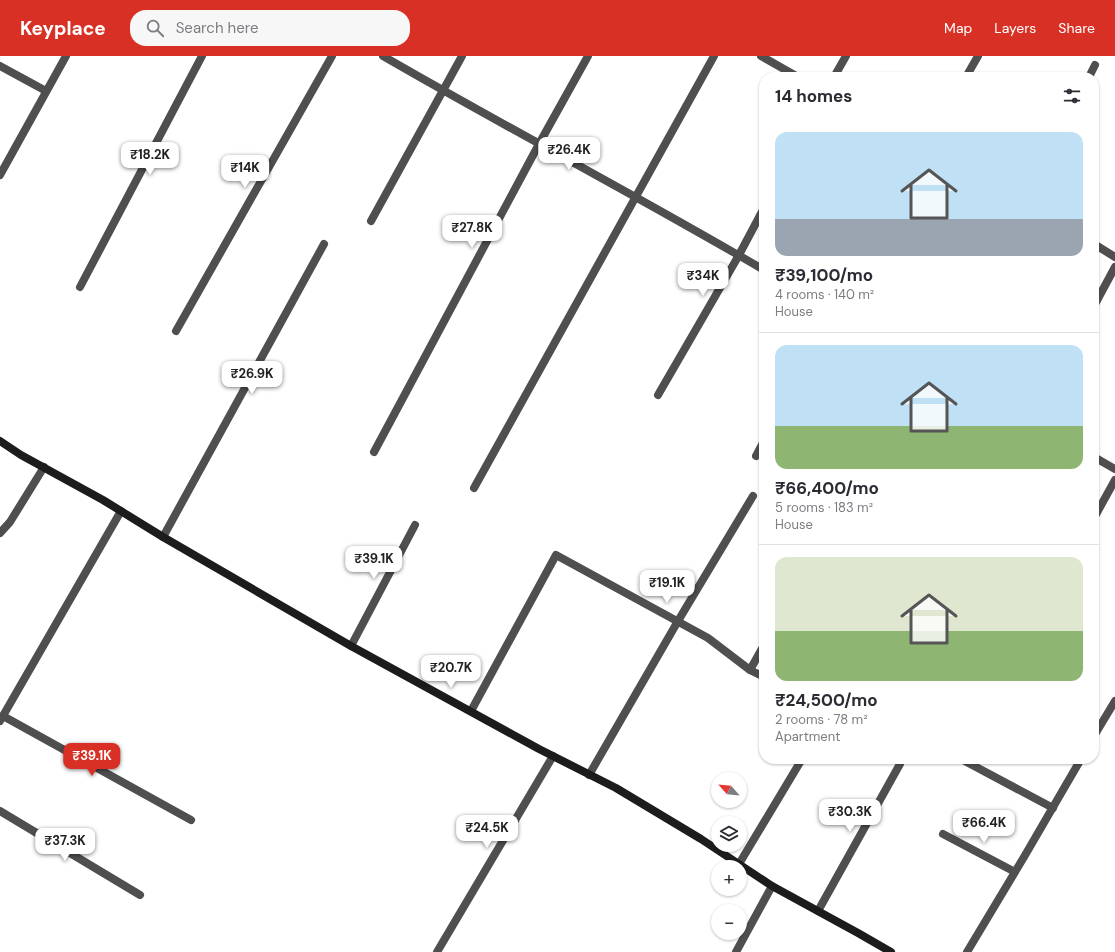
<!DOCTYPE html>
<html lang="en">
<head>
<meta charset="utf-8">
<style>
	body { margin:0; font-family:"DM Sans",sans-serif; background:#f7f7f7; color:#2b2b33; height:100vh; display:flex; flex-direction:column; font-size:15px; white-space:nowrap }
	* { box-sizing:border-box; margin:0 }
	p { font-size:13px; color:#7c7c81 }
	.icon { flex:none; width:22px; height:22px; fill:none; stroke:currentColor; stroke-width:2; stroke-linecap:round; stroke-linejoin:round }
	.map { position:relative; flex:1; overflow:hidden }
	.side { position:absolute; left:759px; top:16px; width:340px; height:692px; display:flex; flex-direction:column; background:#fff; border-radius:16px; box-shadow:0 1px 3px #0004 }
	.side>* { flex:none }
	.needle { width:26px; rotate:297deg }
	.tools { position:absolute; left:711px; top:716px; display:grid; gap:8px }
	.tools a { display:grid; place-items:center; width:36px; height:36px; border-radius:50%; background:#fff; box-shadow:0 1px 3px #0004; font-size:20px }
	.price { position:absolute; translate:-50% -34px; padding:0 9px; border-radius:8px; background:#fff; color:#222; font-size:13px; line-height:26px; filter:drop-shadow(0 1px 2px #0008) }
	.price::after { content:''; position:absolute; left:50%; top:24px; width:12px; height:9px; margin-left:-6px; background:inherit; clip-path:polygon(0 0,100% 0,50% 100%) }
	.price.on { background:#d93025; color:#fff }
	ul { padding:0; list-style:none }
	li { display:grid; align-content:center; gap:8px; height:212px; padding:0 16px }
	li+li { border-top:1px solid #e1e1e2 }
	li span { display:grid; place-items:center; height:124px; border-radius:12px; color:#555 }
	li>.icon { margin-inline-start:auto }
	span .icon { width:72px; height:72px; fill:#fffc; stroke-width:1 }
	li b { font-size:17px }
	h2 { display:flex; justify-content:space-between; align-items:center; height:48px; padding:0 16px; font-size:17px }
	header { display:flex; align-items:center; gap:24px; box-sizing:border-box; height:56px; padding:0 20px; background:#d93025; color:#fff }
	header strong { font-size:19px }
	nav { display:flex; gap:22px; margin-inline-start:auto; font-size:14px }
	.search { width:280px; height:36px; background:#f7f7f7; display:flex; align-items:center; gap:10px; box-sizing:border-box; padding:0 14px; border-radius:16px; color:#7c7c81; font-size:15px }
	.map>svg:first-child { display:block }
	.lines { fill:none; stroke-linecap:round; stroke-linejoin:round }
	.lane { stroke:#4f4f4f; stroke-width:8 }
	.street { stroke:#4f4f4f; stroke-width:8 }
	.secondary { stroke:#1c1c1c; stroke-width:8 }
</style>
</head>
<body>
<header>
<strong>Keyplace</strong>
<div class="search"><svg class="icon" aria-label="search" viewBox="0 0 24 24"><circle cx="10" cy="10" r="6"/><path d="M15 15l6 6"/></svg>Search here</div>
<nav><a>Map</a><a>Layers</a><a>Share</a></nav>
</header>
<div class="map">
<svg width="1115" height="896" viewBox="0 0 1115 896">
	<rect width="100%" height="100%" fill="#fff"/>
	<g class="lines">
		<polyline class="lane" points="0,477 10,466 44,411"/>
		<g class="street">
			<path d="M 383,0 C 509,73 638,140 764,214"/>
			<polyline points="761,0 798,21"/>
			<polyline points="0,10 46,35"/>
			<polyline points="834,21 846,0"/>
			<polyline points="966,21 978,0"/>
			<polyline points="1089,21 1095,9"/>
			<polyline points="0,119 66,0"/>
			<polyline points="371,165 462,0"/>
			<polyline points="1094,188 1115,201"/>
			<polyline points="80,231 202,0"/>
			<polyline points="1094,250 1115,211"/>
			<polyline points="176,275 332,0"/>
			<polyline points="658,339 739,199 764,152"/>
			<polyline points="374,396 539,88 588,0"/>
			<polyline points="756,400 764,385"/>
			<polyline points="1094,401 1115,413"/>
			<polyline points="474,432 714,0"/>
			<polyline points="1094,462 1115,424"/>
			<polyline points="163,481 324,188"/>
			<polyline points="351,590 415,469"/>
			<polyline points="750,614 764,589"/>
			<polyline points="471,655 556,499 708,582 750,614 764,621"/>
			<polyline points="3,660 191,764"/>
			<polyline points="0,665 121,455"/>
			<polyline points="1094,680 1115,645"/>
			<polyline points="961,703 1053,752"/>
			<polyline points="589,719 678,565 753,440"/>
			<polyline points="0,755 140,839"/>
			<polyline points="943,778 1015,816"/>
			<polyline points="739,808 802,703"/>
			<polyline points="818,855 900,708"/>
			<polyline points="437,896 553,700"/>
			<polyline points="736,896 772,830"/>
			<polyline points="967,896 1024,801 1081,703"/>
		</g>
		<polyline class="secondary" points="0,385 21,399 103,444 163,481 351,590 539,693 616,732 701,783 772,830 858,877 891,896"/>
	</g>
</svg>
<div class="tools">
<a><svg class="needle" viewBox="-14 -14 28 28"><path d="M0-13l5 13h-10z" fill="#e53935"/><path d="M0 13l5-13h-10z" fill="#7c7c81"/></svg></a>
<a><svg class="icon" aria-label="layers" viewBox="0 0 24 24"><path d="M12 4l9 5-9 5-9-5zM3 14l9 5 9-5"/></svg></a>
<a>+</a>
<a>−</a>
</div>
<b class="price" style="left:569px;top:115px">₹26.4K</b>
<b class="price" style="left:150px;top:120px">₹18.2K</b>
<b class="price" style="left:245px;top:133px">₹14K</b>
<b class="price" style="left:472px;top:193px">₹27.8K</b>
<b class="price" style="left:703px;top:241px">₹34K</b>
<b class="price" style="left:252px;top:339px">₹26.9K</b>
<b class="price" style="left:374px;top:524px">₹39.1K</b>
<b class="price" style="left:667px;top:548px">₹19.1K</b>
<b class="price" style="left:451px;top:633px">₹20.7K</b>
<b class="price on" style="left:92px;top:721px">₹39.1K</b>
<b class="price" style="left:850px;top:777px">₹30.3K</b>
<b class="price" style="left:984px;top:788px">₹66.4K</b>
<b class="price" style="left:487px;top:793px">₹24.5K</b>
<b class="price" style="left:65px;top:806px">₹37.3K</b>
<section class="side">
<h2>14 homes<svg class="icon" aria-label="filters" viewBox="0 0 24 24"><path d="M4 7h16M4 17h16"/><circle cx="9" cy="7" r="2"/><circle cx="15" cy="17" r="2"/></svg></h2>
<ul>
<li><span style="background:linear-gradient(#bfe0f5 70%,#9aa5b1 0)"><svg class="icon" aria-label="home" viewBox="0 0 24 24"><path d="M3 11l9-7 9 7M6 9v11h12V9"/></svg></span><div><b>₹39,100/mo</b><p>4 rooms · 140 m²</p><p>House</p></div></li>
<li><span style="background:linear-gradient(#bfe0f5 65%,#8fb573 0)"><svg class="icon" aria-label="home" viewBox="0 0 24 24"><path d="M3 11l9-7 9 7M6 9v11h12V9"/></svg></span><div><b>₹66,400/mo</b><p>5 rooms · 183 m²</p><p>House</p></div></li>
<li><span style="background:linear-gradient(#dfe7d0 60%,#8fb573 0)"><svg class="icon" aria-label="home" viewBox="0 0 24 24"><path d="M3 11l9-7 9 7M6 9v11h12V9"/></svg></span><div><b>₹24,500/mo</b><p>2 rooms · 78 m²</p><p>Apartment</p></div></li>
</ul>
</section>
</div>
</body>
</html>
